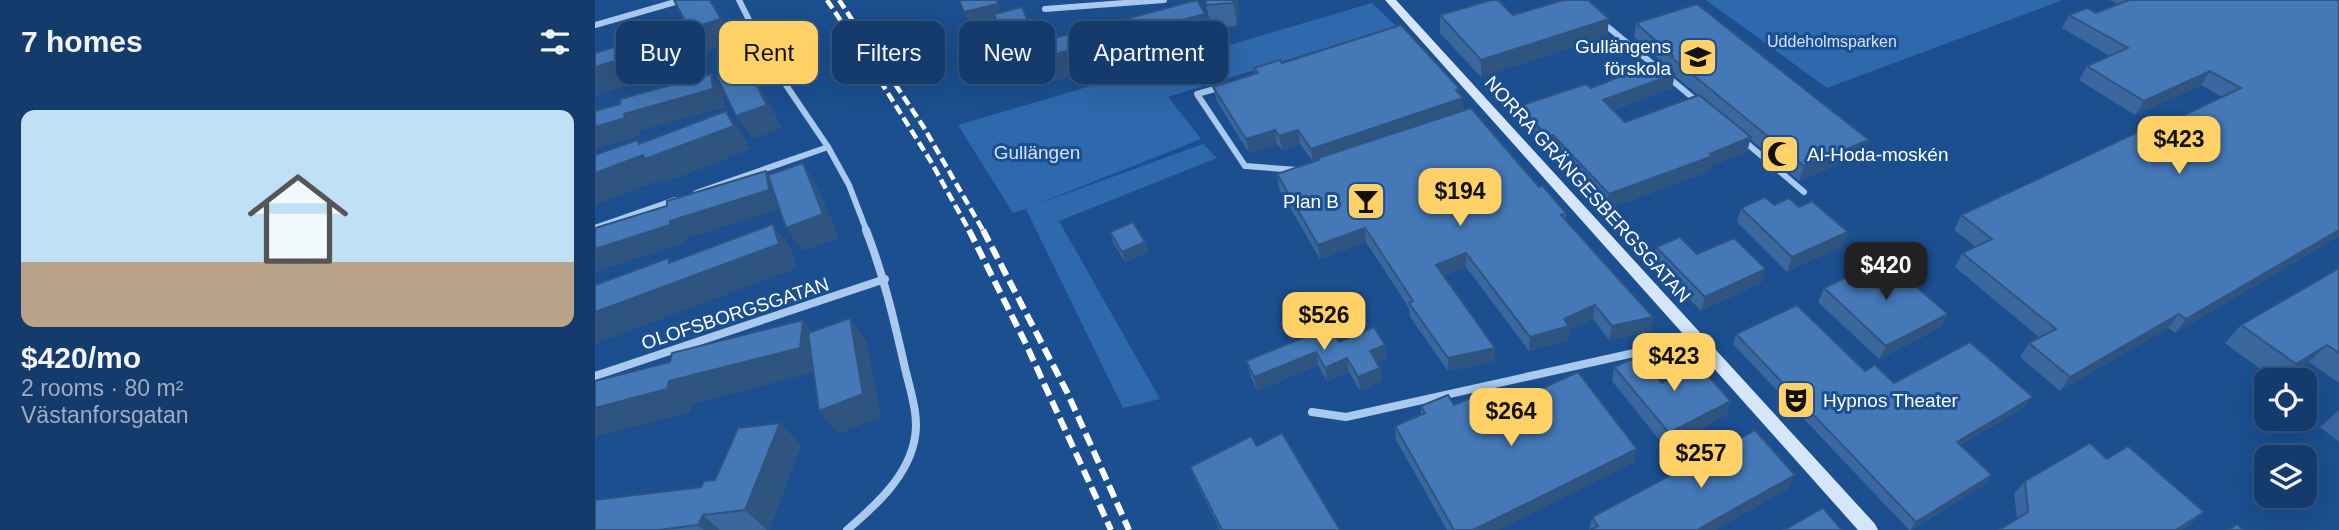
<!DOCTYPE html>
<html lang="en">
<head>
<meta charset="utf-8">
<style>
	body { margin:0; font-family:Helvetica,sans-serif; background:#1d4271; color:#f1f3f6; height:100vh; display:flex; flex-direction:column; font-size:26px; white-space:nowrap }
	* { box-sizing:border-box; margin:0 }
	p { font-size:23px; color:#9dadc1 }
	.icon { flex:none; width:38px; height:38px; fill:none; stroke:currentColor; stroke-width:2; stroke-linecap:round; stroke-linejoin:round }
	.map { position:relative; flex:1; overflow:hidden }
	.drawer { display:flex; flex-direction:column; background:#143b6b; width:595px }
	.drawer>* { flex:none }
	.top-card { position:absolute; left:21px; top:21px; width:665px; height:63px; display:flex; gap:14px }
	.tools { position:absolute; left:1659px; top:368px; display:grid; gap:14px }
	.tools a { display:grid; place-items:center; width:63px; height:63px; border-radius:14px; background:#143b6b; box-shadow:0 7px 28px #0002,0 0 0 2px #33557e; font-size:35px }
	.price { position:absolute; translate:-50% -60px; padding:0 16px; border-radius:14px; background:#ffd166; color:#111; font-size:23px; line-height:46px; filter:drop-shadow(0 2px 4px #0008) }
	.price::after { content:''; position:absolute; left:50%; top:42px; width:21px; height:16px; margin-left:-10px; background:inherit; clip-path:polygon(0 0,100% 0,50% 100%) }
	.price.active { background:#222; color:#fff }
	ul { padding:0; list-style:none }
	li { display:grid; align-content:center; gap:14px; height:371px; padding:0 21px }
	li span { display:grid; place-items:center; height:217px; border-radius:14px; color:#555 }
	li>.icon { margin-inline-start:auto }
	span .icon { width:126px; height:126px; fill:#fffc; stroke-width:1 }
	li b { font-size:30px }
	h2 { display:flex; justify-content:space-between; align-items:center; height:84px; padding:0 21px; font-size:30px }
	.tag { padding:0 24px; border-radius:14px; background:#143b6b; box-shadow:0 7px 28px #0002,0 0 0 2px #33557e; font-size:24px; line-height:63px }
	.tag.active { background:#ffd166; color:#111 }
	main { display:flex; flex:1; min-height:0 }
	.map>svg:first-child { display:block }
	.green { fill:#2e69ad }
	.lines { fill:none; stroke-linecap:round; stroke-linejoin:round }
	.street-far1 { stroke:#a9c9ee; stroke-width:6 }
	.street { stroke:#a9c9ee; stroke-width:8 }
	.secondary { fill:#d6e6fa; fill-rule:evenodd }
	.rail-far1 { stroke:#fff; stroke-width:4.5; stroke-dasharray:10 4.5; stroke-linecap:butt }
	.rail { stroke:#fff; stroke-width:6; stroke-dasharray:13 6; stroke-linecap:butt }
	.wall { fill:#3a679d; fill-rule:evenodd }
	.shaded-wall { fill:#305480 }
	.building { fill:#4478b7; stroke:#305480; stroke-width:2 }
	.labels { text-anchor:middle; stroke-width:6; stroke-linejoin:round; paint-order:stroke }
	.far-park-label { font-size:16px; fill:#cfe3fa; stroke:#1b4f8f }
	.poi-label { font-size:19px; fill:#fff; stroke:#1b4f8f; text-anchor:end }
	.park-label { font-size:19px; fill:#cfe3fa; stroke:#1b4f8f }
	.street-label { font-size:19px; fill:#fff; stroke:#1b4f8f }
</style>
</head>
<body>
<main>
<section class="drawer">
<h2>7 homes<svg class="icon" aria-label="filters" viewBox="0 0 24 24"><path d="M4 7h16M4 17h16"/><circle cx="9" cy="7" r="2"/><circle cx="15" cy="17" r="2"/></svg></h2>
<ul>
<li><span style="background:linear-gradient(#bfe0f5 70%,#b9a48a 0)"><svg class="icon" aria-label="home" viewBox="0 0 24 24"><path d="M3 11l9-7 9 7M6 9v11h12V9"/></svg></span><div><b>$420/mo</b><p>2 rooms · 80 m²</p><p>Västanforsgatan</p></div></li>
</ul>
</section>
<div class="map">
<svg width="1744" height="530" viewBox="0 0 1744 530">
	<rect width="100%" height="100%" fill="#1b4f8f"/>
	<g class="green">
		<polygon points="1111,0 1468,0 1232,88"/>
		<polygon points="777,3 801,26 573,97 606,139 440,205 608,144 622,158 464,221 565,399 528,408 431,209 418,213 363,125"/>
	</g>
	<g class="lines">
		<g class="street-far1">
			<polyline points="144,0 174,60 233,147 254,185 272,232"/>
			<polyline points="450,9 569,0"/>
			<polyline points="1008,23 1064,69"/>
			<polyline points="0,25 87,0"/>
			<polyline points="144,70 174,60"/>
			<polyline points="1073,77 1104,103"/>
			<polyline points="627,87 602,94 650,166 703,170"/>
			<polyline points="1148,140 1209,192"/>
			<polyline points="101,193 233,147"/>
			<polyline points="0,228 80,200"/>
		</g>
		<g class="street">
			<polyline points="0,376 290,279"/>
			<polyline points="717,412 751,417 1102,339"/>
			<path d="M 252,530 C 280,506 314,476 320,437 C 324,415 315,390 310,368 C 299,320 289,276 271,230"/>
		</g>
		<polygon class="secondary" points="790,0 801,0 1280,524 1283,530 1263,530"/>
		<g class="rail-far1">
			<polyline points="232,0 246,21"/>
			<polyline points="244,0 328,126 389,232"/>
			<polyline points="262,44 335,160 375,232"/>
		</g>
		<g class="rail">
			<polyline points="374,230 430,342 516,530"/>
			<polyline points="388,230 472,392 534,530"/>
		</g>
	</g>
	<g class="wall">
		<polygon points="611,0 643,0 642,26 616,28 611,5"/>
		<polygon points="1515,0 1744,0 1744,236 1580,333 1573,328 1465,391 1425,357 1434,343 1445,338 1360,267 1367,253 1381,247 1359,230 1366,215 1581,119 1627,97 1606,85 1540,115 1484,80 1492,66 1515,56 1467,28 1474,15 1501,13 1523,4"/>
		<polygon points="845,15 918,15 1014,19 1012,36 886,77 845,33"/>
		<path d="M 1041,23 L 1274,140 L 1268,154 L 1204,181 L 1155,139 L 1152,152 L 1116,166 L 1115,171 L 1012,209 L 957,150 L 952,151 L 924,120 L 924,106 L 1074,70 L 1074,68 L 1039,37 ZM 1079,75 L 1103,95 L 1030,122 L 1018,110 L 1077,88 Z"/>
		<polygon points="687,63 865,95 868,98 868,110 971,213 971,221 1058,317 1055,331 1014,340 998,319 974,330 973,340 934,351 871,267 848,276 900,348 900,362 853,371 815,317 814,308 771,242 725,259 684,189 682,174 718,162 705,144 687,150 682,144 654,153 622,101 618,87 660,74 659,68"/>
		<polygon points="1179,205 1204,207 1253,232 1247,246 1192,272 1142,222 1146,208"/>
		<polygon points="515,232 550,242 554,252 530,262 518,242"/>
		<polygon points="1061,247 1102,254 1171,269 1166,283 1106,311 1058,261"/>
		<polygon points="1744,268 1744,383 1714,362 1686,380 1680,380 1630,343 1646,325"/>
		<polygon points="1229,288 1353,314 1345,328 1284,359 1223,302"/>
		<polygon points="1141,334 1270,371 1299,383 1431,406 1366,445 1391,484 1316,530 1314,530 1138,344"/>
		<polygon points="744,342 790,345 791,359 782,362 785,368 787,381 765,391 754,372 732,381 723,365 662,391 655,375 651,361"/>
		<polygon points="1019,367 1067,383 1136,401 1131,415 1070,447 1017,381"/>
		<polygon points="859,405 906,407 1039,462 903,530 852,530 801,440 800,426 826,415 826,406"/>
		<polygon points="1744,410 1744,442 1725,427"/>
		<polygon points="206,445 174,530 0,530 106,487 120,480"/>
		<polygon points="662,446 745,530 625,530 600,480 595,467"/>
		<polygon points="1512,459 1609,512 1595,525 1586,530 1404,530 1422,519 1419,494 1430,481"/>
		<polygon points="1194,488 1120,530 994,530 997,517"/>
	</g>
	<g class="shaded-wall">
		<polygon points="115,0 116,0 122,10 140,42 110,52 94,29"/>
		<polygon points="402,0 413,27 379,35 369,12"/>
		<polygon points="638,0 643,0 644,3 642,26"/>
		<polygon points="610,14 616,37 444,85 437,67 421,72 412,48 441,41 447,58"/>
		<polygon points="1014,19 1012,36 886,77 886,60"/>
		<polygon points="73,30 89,53 94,66 0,96 0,67"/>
		<polygon points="151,65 166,88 187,128 158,139 141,116"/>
		<polygon points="1615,71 1606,85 1540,115 1549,101"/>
		<polygon points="116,74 128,92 130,107 44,131 44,136 0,149 0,127"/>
		<polygon points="1080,74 1077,88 1006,114 1008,100"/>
		<polygon points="865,89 865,99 868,98 868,112 723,158 723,161 718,163 716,149"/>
		<polygon points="131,111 148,135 156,149 69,183 66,180 0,205 0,173 44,144 42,140 56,157"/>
		<polygon points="680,130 682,144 654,153 651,139"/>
		<polygon points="703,130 705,144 687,150 684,136"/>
		<polygon points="958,135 957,150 952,151 953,137"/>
		<polygon points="1156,137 1152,152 1116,166 1115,171 1012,209 1014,194"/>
		<polygon points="1274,140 1268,154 1204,181 1209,166"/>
		<polygon points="208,163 223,187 244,238 208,251 191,228"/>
		<polygon points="171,171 184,189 187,208 90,239 90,243 0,272 0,249 75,221"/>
		<polygon points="178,224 196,248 202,268 0,344 0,312 74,263 73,258 91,278"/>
		<polygon points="770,228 771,242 725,259 723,245"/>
		<polygon points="1744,230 1744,236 1580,333 1591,319"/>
		<polygon points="1253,232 1247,246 1192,272 1197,257"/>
		<polygon points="550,242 554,252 530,262 527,252"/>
		<polygon points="871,253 871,267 841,279 841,265"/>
		<polygon points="1171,269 1166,283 1106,311 1110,297"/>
		<polygon points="1000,305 998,319 974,330 973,340 934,351 935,337 969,319"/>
		<polygon points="1353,314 1345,328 1284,359 1291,346"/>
		<polygon points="1584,314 1573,328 1465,391 1475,377"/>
		<polygon points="1058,317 1055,331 1014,340 1017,326"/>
		<polygon points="255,318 272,342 286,417 243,434 224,411"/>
		<polygon points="208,320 226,344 224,371 97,404 95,412 0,437 0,408 74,381"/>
		<polygon points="790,345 791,359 777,365 775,351"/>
		<polygon points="1732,345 1714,362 1685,380 1701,364"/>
		<polygon points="900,348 900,362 853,371 853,358"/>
		<polygon points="721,352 723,365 662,391 659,377"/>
		<polygon points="752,358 754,372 732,381 730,368"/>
		<polygon points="785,368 787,381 765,391 763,377"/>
		<polygon points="1438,397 1431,406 1356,451 1362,442"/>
		<polygon points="1136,401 1131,415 1070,447 1074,433"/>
		<polygon points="185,423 206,445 174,530 172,530 150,510"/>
		<polygon points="1042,449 1039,462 903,530 878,530"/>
		<polygon points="1200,475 1194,488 1120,530 1102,530"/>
		<polygon points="1397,475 1391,484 1315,530 1321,522"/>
		<polygon points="1609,512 1595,525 1586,530 1581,530"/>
		<polygon points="108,515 125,530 109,530 103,525"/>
	</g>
	<g class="building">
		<polygon points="79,0 115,0 126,19 94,29"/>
		<polygon points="364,0 402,0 403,4 369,12"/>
		<polygon points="602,0 610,14 435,61 429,46"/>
		<polygon points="611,0 638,0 638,3 611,5"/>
		<polygon points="896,0 903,0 918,15 969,0 993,0 1014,19 886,60 845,15"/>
		<polygon points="1534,0 1744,0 1744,230 1591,319 1584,314 1475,377 1434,343 1461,329 1367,253 1397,239 1366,215 1577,116 1581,119 1646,88 1615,71 1549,101 1492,66 1533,48 1474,15 1492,8 1501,13"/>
		<polygon points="1102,4 1274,140 1209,166 1076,57 1078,56 1041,23"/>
		<polygon points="427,7 441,41 412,48 399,14"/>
		<polygon points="806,25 865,89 861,90 868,98 716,149 703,130 684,136 680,130 651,139 618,87 663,73 659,68 685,60 687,63"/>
		<polygon points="73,30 77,43 0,67 0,53"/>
		<polygon points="1064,61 1080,74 1008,100 1030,122 1104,95 1156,137 1115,154 1118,156 1014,194 958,135 953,137 924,106 991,84 996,88"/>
		<polygon points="151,65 172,105 141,116 121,75"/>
		<polygon points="116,74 118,89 29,114 30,118 0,127 0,111 25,104 25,99"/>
		<polygon points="876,108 944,187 947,185 971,213 966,215 1058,317 1017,326 1000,305 969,319 974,326 935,337 871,253 841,265 900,348 853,358 814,303 818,301 770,228 723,245 682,174 724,160 723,158"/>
		<polygon points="131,111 139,126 50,159 48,155 0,173 0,155 42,140 44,144"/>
		<polygon points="208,163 228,214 191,228 173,175"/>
		<polygon points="171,171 174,190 75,221 75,225 0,249 0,228 72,206 72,201"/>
		<polygon points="1170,197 1179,205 1194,198 1204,207 1217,201 1253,232 1197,257 1146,208"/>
		<polygon points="538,222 550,242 527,252 515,232"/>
		<polygon points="178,224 184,244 0,312 0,285 73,258 74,263"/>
		<polygon points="1085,237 1102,254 1139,238 1171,269 1110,297 1061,247"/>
		<polygon points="1289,259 1353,314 1291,346 1229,288"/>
		<polygon points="1744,268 1744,353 1732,345 1701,364 1646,325"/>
		<polygon points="1202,305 1270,371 1280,365 1299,383 1375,342 1438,397 1362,442 1397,475 1321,522 1141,334"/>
		<polygon points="255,318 268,394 224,411 213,333"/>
		<polygon points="208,320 205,348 74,381 72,389 0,408 0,381 75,362 77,353"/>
		<polygon points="735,327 744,342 779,327 790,345 775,351 785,368 763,377 752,358 730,368 721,352 659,377 651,361"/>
		<polygon points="1044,356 1067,383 1103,365 1136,401 1074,433 1019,367"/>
		<polygon points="983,372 1042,449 878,530 859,530 800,426 830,413 826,406 853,395 859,405 894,390 906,407"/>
		<polygon points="185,423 150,510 108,515 103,525 63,530 0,530 0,500 106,487 109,481 120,480 143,428"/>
		<polygon points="1160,430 1200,475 1102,530 995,530 1003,526 997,517"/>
		<polygon points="687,433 745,530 627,530 595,467 656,436 662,446"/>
		<polygon points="1495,443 1512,459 1533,446 1609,512 1581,530 1404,530 1433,512 1430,481"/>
		<polygon points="1228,508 1247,530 1189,530"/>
		<polygon points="1642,524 1649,530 1634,530"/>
	</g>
	<defs>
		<g id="school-square" transform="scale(2.0125)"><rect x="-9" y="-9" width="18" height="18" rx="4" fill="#ffd166" stroke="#1b4f8f"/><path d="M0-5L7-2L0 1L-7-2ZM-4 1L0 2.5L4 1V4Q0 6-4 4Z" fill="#111"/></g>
		<g id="mosque-square" transform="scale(2.0125)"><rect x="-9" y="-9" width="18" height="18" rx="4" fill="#ffd166" stroke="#1b4f8f"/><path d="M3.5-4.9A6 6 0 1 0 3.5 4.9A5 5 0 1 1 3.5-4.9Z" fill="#111"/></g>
		<g id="bar-square" transform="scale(2.0125)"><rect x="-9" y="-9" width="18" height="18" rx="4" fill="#ffd166" stroke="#1b4f8f"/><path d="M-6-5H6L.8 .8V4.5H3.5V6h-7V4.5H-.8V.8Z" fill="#111"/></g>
		<g id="theatre-square" transform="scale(2.0125)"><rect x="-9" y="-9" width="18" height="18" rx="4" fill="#ffd166" stroke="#1b4f8f"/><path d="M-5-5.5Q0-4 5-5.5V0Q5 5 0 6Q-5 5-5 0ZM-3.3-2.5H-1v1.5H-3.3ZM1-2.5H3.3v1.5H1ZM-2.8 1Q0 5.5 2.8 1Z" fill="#111"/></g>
	</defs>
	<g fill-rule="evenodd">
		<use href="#school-square" x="1103" y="57"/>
		<use href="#mosque-square" x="1185" y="154"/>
		<use href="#bar-square" x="771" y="201"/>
		<use href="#theatre-square" x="1201" y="400"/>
	</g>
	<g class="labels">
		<g class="far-park-label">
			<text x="1237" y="47">Uddeholmsparken</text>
		</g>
		<g class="poi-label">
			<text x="1076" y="53">Gullängens<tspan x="1076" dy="22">förskola</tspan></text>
			<text x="1212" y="161" text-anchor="start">Al-Hoda-moskén</text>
			<text x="744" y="208">Plan B</text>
			<text x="1228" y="407" text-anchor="start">Hypnos Theater</text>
		</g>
		<g class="park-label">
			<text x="442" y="159">Gullängen</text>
		</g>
		<g class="street-label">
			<text transform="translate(993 189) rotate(48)" y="7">NORRA GRÄNGESBERGSGATAN</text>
			<text transform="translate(140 313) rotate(-18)" y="7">OLOFSBORGSGATAN</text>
		</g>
	</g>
</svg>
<div class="tools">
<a><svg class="icon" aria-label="locate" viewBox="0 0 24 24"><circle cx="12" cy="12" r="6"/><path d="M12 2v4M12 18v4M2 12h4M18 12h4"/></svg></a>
<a><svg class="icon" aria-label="layers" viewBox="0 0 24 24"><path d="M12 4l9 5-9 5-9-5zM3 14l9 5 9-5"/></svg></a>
</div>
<b class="price" style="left:1584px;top:176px">$423</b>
<b class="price" style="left:865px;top:228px">$194</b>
<b class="price active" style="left:1291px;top:302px">$420</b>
<b class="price" style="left:729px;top:352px">$526</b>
<b class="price" style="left:1079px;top:393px">$423</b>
<b class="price" style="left:916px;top:448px">$264</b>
<b class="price" style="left:1106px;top:490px">$257</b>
<div class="top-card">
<a class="tag">Buy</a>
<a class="tag active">Rent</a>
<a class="tag">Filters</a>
<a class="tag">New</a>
<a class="tag">Apartment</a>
</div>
</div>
</main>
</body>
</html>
